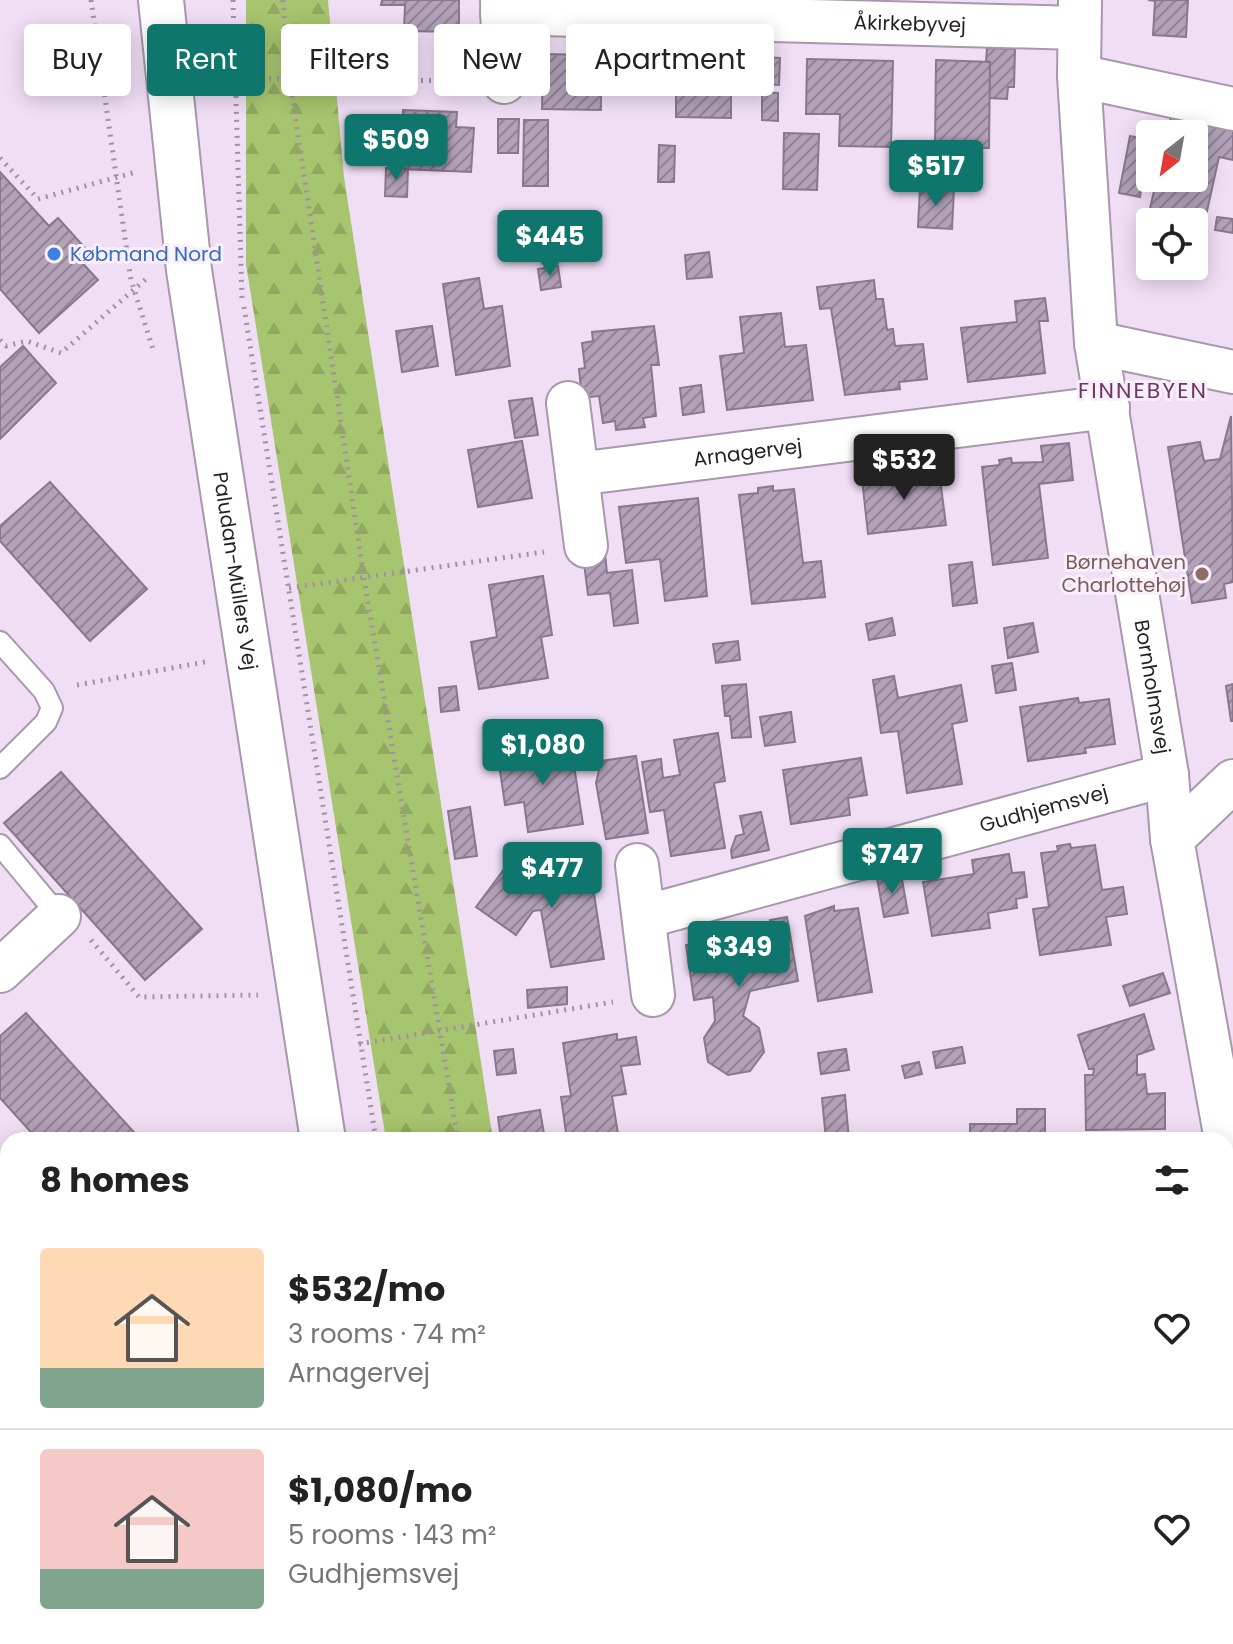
<!DOCTYPE html>
<html lang="en">
<head>
<meta charset="utf-8">
<style>
	body { margin:0; font-family:Poppins,sans-serif; background:#f6f6f6; color:#222; height:100vh; display:flex; flex-direction:column; font-size:30px; white-space:nowrap }
	* { box-sizing:border-box; margin:0 }
	p { font-size:26px; color:#767676 }
	.icon { flex:none; width:44px; height:44px; fill:none; stroke:currentColor; stroke-width:2; stroke-linecap:round; stroke-linejoin:round }
	.map { position:relative; flex:1; overflow:hidden }
	.sheet { position:absolute; left:0px; top:1132px; width:1234px; height:512px; display:flex; flex-direction:column; background:#fff; border-radius:24px 24px 0 0; box-shadow:0 4px 20px #0003 }
	.sheet>* { flex:none }
	.hud { position:absolute; left:24px; top:24px; width:800px; height:72px; display:flex; gap:16px }
	.needle { width:52px; rotate:211deg }
	.controls { position:absolute; left:1136px; top:120px; display:grid; gap:16px }
	.controls a { display:grid; place-items:center; width:72px; height:72px; border-radius:8px; background:#fff; box-shadow:0 4px 20px #0003; font-size:40px }
	.price { position:absolute; translate:-50% -68px; padding:0 18px; border-radius:8px; background:#0f766e; color:#fff; font-size:26px; line-height:52px; filter:drop-shadow(0 2px 4px #0008) }
	.price::after { content:''; position:absolute; left:50%; top:48px; width:24px; height:18px; margin-left:-12px; background:inherit; clip-path:polygon(0 0,100% 0,50% 100%) }
	.price.active { background:#222; color:#fff }
	ul { padding:0; list-style:none }
	li { display:flex; align-items:center; gap:24px; height:200px; padding:0 40px }
	li+li { border-top:2px solid #e0e0e0 }
	li span { display:grid; place-items:center; flex:none; width:224px; height:160px; border-radius:8px; color:#555 }
	li>.icon { margin-inline-start:auto }
	span .icon { width:96px; height:96px; fill:#fffc; stroke-width:1 }
	li b { font-size:34px }
	h2 { display:flex; justify-content:space-between; align-items:center; height:96px; padding:0 40px; font-size:34px }
	.chip { padding:0 28px; border-radius:8px; background:#fff; box-shadow:0 4px 20px #0003; font-size:28px; line-height:72px }
	.chip.active { background:#0f766e; color:#fff }
	.map>svg:first-child { display:block }
	.grass { fill:url(#grass-dots) }
	.forest { fill:url(#forest-firs) }
	.building { fill:url(#building-hatch); stroke:#88788d; stroke-width:2 }
	.lines { fill:none; stroke-linecap:round; stroke-linejoin:round }
	.service-casing { stroke:#a897ad; stroke-width:24 }
	.minor-casing { stroke:#a897ad; stroke-width:46 }
	.tertiary-casing { stroke:#a897ad; stroke-width:48 }
	.path { stroke:#a092a4; stroke-width:5; stroke-dasharray:2 6; stroke-linecap:butt }
	.service { stroke:#fff; stroke-width:20 }
	.minor { stroke:#fff; stroke-width:42 }
	.tertiary { stroke:#fff; stroke-width:44 }
	.shop-dot { fill:#3f7fe0; stroke:#f9eefc; stroke-width:3 }
	.education-dot { fill:#8d6e63; stroke:#f9eefc; stroke-width:3 }
	.labels { text-anchor:middle; stroke-width:6; stroke-linejoin:round; paint-order:stroke }
	.street-label { font-size:20px; fill:#251e27; stroke:#f9eefc }
	.shop-label { font-size:20px; fill:#366cbe; stroke:#f9eefc; text-anchor:start }
	.education-label { font-size:20px; fill:#785e54; stroke:#f9eefc; text-anchor:end }
	.neighbourhood-label { font-size:22px; letter-spacing:2px; fill:#713763; stroke:#f9eefc }
</style>
</head>
<body>
<div class="map">
<svg width="1233" height="1644" viewBox="0 0 1233 1644">
	<defs>
		<pattern id="grass-dots" width="8" height="8" patternUnits="userSpaceOnUse" patternTransform="scale(2)"><rect width="8" height="8" fill="#c5e48d"/><path d="M2 2h.1M6 6h.1" fill="none" stroke="#a9c37a" stroke-width="1.8" stroke-linecap="round"/></pattern>
		<pattern id="forest-firs" width="22" height="20" patternUnits="userSpaceOnUse" patternTransform="scale(2)"><rect width="22" height="20" fill="#a7c56e"/><path d="M5 1l3.5 6h-7zM16 11l3.5 6h-7z" fill="#90a95f"/></pattern>
		<pattern id="building-hatch" width="6" height="6" patternUnits="userSpaceOnUse" patternTransform="scale(2)"><rect width="6" height="6" fill="#b2a1b7"/><path d="M-1 1l2-2M0 6l6-6M5 7l2-2" fill="none" stroke="#918395"/></pattern>
	</defs>
	<rect width="100%" height="100%" fill="#f0def5"/>
	<g class="grass">
		<polygon points="8,1596 8,1636 184,1636 189,1644 0,1644 0,1603"/>
		<path d="M 263,1636 L 335,1636 C 316,1644 282,1644 263,1636 Z"/>
	</g>
	<g class="forest">
		<polygon points="246,0 328,0 344,177 493,1140 386,1140 246,264"/>
		<polygon points="465,1636 570,1636 571,1644 467,1644"/>
	</g>
	<g class="building">
		<polygon points="382,0 459,0 459,32 404,31 405,5 381,5"/>
		<polygon points="1148,0 1188,0 1186,37 1153,35 1155,1"/>
		<polygon points="987,48 1015,49 1014,87 1008,87 1007,99 989,98 990,62 986,61"/>
		<polygon points="596,49 638,50 637,95 601,94 601,110 542,109 543,54 596,55"/>
		<polygon points="676,57 731,58 731,118 676,117"/>
		<polygon points="764,57 780,58 779,85 762,84"/>
		<polygon points="807,59 893,61 891,147 839,146 840,114 806,114"/>
		<polygon points="936,60 990,62 989,148 935,147"/>
		<polygon points="762,92 778,93 778,121 762,120"/>
		<polygon points="403,110 457,112 456,127 474,128 471,172 401,169"/>
		<polygon points="1171,116 1233,130 1233,160 1219,157 1203,229 1194,227 1194,222 1148,217 1157,178 1194,178 1194,134 1167,134"/>
		<polygon points="498,119 519,119 518,153 498,153"/>
		<polygon points="524,120 548,120 548,186 523,186"/>
		<polygon points="784,133 819,134 817,190 783,189"/>
		<polygon points="1130,136 1150,140 1140,197 1119,193"/>
		<polygon points="659,145 675,146 674,182 658,182"/>
		<polygon points="386,168 408,169 407,197 385,196"/>
		<polygon points="0,172 49,226 58,218 86,249 77,257 98,280 39,333 0,289"/>
		<polygon points="920,187 954,189 952,229 918,227"/>
		<polygon points="1217,217 1233,219 1233,233 1215,230"/>
		<polygon points="528,224 539,224 538,239 527,238"/>
		<polygon points="709,252 712,277 687,279 685,255"/>
		<polygon points="558,266 561,287 541,290 538,269"/>
		<polygon points="479,278 484,309 502,306 510,366 456,375 443,284"/>
		<polygon points="874,280 876,299 883,299 887,330 893,329 895,346 923,344 927,379 899,382 900,389 845,395 831,308 820,309 817,287"/>
		<polygon points="1045,298 1048,321 1039,321 1045,373 968,382 961,328 1017,322 1015,301"/>
		<polygon points="781,313 785,347 806,345 813,400 727,410 720,356 744,353 740,317"/>
		<polygon points="432,326 438,366 402,372 396,331"/>
		<polygon points="654,326 659,365 651,365 656,416 643,418 645,427 616,430 615,421 603,423 599,396 582,398 579,369 585,368 582,343 593,341 592,332"/>
		<polygon points="23,346 56,383 0,439 0,367"/>
		<polygon points="701,385 704,412 683,415 680,388"/>
		<polygon points="532,398 538,435 515,438 509,401"/>
		<polygon points="1231,416 1233,582 1224,584 1226,598 1192,603 1168,447 1200,442 1204,461 1220,459"/>
		<polygon points="522,441 532,498 478,507 468,450"/>
		<polygon points="1069,443 1073,480 1039,484 1048,558 993,565 982,467 1000,465 999,460 1011,458 1012,463 1043,462 1041,446"/>
		<polygon points="939,471 946,525 868,534 862,479"/>
		<polygon points="50,482 147,589 90,641 0,541 0,526"/>
		<polygon points="773,486 773,491 794,489 803,563 821,561 825,597 752,604 739,495 758,493 758,488"/>
		<polygon points="698,498 707,596 665,601 660,559 626,563 619,507"/>
		<polygon points="605,553 607,573 632,570 638,623 614,626 610,593 588,595 583,555"/>
		<polygon points="972,562 977,603 953,606 949,565"/>
		<polygon points="543,576 552,635 541,637 548,678 479,689 471,642 497,637 489,585"/>
		<polygon points="892,618 895,635 869,640 866,624"/>
		<polygon points="1033,623 1038,652 1008,658 1004,628"/>
		<polygon points="738,641 740,660 716,663 713,644"/>
		<polygon points="1012,663 1016,690 996,693 992,666"/>
		<polygon points="894,676 898,698 961,685 967,721 952,724 962,784 907,793 898,731 881,733 873,680"/>
		<polygon points="746,684 751,737 732,738 730,716 725,716 722,686"/>
		<polygon points="1233,684 1233,721 1231,721 1226,686"/>
		<polygon points="456,686 459,710 441,712 439,688"/>
		<polygon points="1078,698 1079,703 1109,699 1115,744 1085,748 1086,753 1028,761 1020,707"/>
		<polygon points="791,712 795,742 765,746 760,717"/>
		<polygon points="718,733 725,781 714,783 725,848 671,856 664,810 650,812 642,762 661,759 663,778 680,775 674,740"/>
		<polygon points="571,746 583,824 528,832 524,802 505,805 498,757"/>
		<polygon points="636,756 648,833 606,839 596,783 601,761"/>
		<polygon points="861,758 867,795 848,798 850,815 791,824 783,770"/>
		<polygon points="61,772 202,929 145,980 4,823"/>
		<polygon points="470,807 477,856 455,859 448,811"/>
		<polygon points="761,812 769,850 732,858 731,850 736,836 744,834 740,816"/>
		<polygon points="1070,844 1071,848 1095,845 1102,890 1123,887 1127,914 1106,917 1111,945 1040,955 1033,909 1049,907 1041,853 1058,851 1057,846"/>
		<polygon points="1009,854 1012,873 1024,872 1027,897 1016,899 1017,908 988,913 990,928 932,936 923,882 974,874 972,860"/>
		<polygon points="589,861 604,959 551,967 541,910 533,911 516,935 476,907 505,868 529,886 538,885 535,869"/>
		<polygon points="901,874 908,913 884,917 877,878"/>
		<polygon points="834,906 834,911 858,908 872,992 818,1001 805,916"/>
		<polygon points="787,917 798,981 750,991 743,1016 759,1028 764,1052 750,1071 728,1075 708,1062 704,1038 715,1021 713,997 694,1000 686,945 771,931 770,920"/>
		<polygon points="1163,973 1170,993 1130,1006 1123,986"/>
		<polygon points="567,987 567,1004 528,1008 527,990"/>
		<polygon points="26,1013 141,1140 38,1140 0,1098 0,1036"/>
		<polygon points="1144,1014 1154,1049 1137,1055 1137,1075 1145,1074 1147,1094 1165,1093 1165,1129 1086,1130 1085,1075 1093,1075 1094,1069 1089,1069 1078,1035"/>
		<polygon points="617,1034 617,1040 636,1037 640,1064 621,1066 626,1094 612,1096 619,1140 567,1140 561,1097 571,1096 563,1043"/>
		<polygon points="962,1047 965,1063 936,1068 933,1052"/>
		<polygon points="513,1049 516,1073 497,1075 494,1051"/>
		<polygon points="846,1049 849,1070 821,1074 818,1053"/>
		<polygon points="919,1062 922,1074 905,1078 902,1066"/>
		<polygon points="845,1095 849,1140 826,1140 822,1098"/>
		<polygon points="1017,1109 1045,1109 1045,1140 970,1140 970,1124 1017,1124"/>
		<polygon points="540,1110 545,1140 501,1140 498,1117"/>
		<polygon points="1092,1135 1092,1140 1069,1140 1069,1138"/>
		<polygon points="0,1439 8,1448 0,1455"/>
		<polygon points="1233,1624 1233,1644 1167,1644 1166,1636 1226,1636 1226,1625"/>
		<polygon points="920,1636 1000,1636 1001,1642 921,1644"/>
	</g>
	<g class="lines">
		<g class="service-casing">
			<g id="service">
				<polyline points="0,642 44,691 52,708 46,722 0,768"/>
				<polyline points="0,845 59,916"/>
			</g>
		</g>
		<g class="minor-casing">
			<g id="minor">
				<polyline points="502,0 504,82"/>
				<path id="s1" d="M 1080,0 L 1079,76 L 1096,343 L 1167,775 L 1172,839 L 1233,1179"/>
				<path id="s2" d="M 502,13 L 1079,28"/>
				<polyline points="1079,76 1233,109"/>
				<polyline points="1096,343 1233,372"/>
				<polyline points="568,403 586,546"/>
				<path id="s3" d="M 577,474 L 1108,407"/>
				<polyline points="1172,839 1233,781"/>
				<polyline points="637,865 653,995"/>
				<path id="s4" d="M 644,917 L 1167,775"/>
				<polyline points="0,971 59,916"/>
				<polyline points="0,1225 8,1234"/>
				<polyline points="1226,1550 1233,1545"/>
				<polyline points="0,1551 8,1544"/>
				<polyline points="222,1636 228,1644"/>
				<polyline points="1089,1644 1101,1636"/>
			</g>
		</g>
		<g class="tertiary-casing">
			<g id="tertiary">
				<path id="s5" d="M 161,0 L 189,270 L 323,1140"/>
				<polyline points="403,1636 405,1644"/>
			</g>
		</g>
		<g class="path">
			<polyline points="91,0 131,280 153,349"/>
			<polyline points="233,0 242,298"/>
			<polyline points="283,0 290,81 364,578 458,1140"/>
			<polyline points="213,78 463,81"/>
			<polyline points="0,158 38,199 136,172"/>
			<polyline points="244,307 376,1140"/>
			<polyline points="0,340 6,346 27,341 61,353 146,279"/>
			<polyline points="289,588 544,552"/>
			<polyline points="77,685 205,662"/>
			<polyline points="91,940 139,997 258,995"/>
			<polyline points="359,1044 613,1002"/>
			<polyline points="0,1469 8,1461"/>
			<polyline points="455,1636 457,1644"/>
			<polyline points="538,1636 539,1644"/>
		</g>
		<use href="#service" class="service"/>
		<use href="#minor" class="minor"/>
		<use href="#tertiary" class="tertiary"/>
	</g>
	<circle class="shop-dot" cx="54" cy="254" r="8"/>
	<circle class="education-dot" cx="1202" cy="574" r="8"/>
	<g class="labels">
		<g class="street-label">
			<text dy="7" stroke="none"><textPath href="#s2" startOffset="408">Åkirkebyvej</textPath></text>
			<text dy="7" stroke="none"><textPath href="#s3" startOffset="172">Arnagervej</textPath></text>
			<text dy="7" stroke="none"><textPath href="#s5" startOffset="576">Paludan-Müllers Vej</textPath></text>
			<text dy="7" stroke="none"><textPath href="#s1" startOffset="692">Bornholmsvej</textPath></text>
			<text dy="7" stroke="none"><textPath href="#s4" startOffset="414">Gudhjemsvej</textPath></text>
		</g>
		<g class="shop-label">
			<text x="70" y="261">Købmand Nord</text>
		</g>
		<g class="education-label">
			<text x="1186" y="569">Børnehaven<tspan x="1186" dy="23">Charlottehøj</tspan></text>
		</g>
		<g class="neighbourhood-label">
			<text x="1143" y="398">FINNEBYEN</text>
		</g>
	</g>
</svg>
<div class="controls">
<a><svg class="needle" viewBox="-14 -14 28 28"><path d="M0-13l5 13h-10z" fill="#e53935"/><path d="M0 13l5-13h-10z" fill="#767676"/></svg></a>
<a><svg class="icon" aria-label="locate" viewBox="0 0 24 24"><circle cx="12" cy="12" r="6"/><path d="M12 2v4M12 18v4M2 12h4M18 12h4"/></svg></a>
</div>
<b class="price" style="left:396px;top:182px">$509</b>
<b class="price" style="left:936px;top:208px">$517</b>
<b class="price" style="left:550px;top:278px">$445</b>
<b class="price active" style="left:904px;top:502px">$532</b>
<b class="price" style="left:543px;top:787px">$1,080</b>
<b class="price" style="left:892px;top:896px">$747</b>
<b class="price" style="left:552px;top:910px">$477</b>
<b class="price" style="left:739px;top:989px">$349</b>
<div class="hud">
<a class="chip">Buy</a>
<a class="chip active">Rent</a>
<a class="chip">Filters</a>
<a class="chip">New</a>
<a class="chip">Apartment</a>
</div>
<section class="sheet">
<h2>8 homes<svg class="icon" aria-label="filters" viewBox="0 0 24 24"><path d="M4 7h16M4 17h16"/><circle cx="9" cy="7" r="2"/><circle cx="15" cy="17" r="2"/></svg></h2>
<ul>
<li><span style="background:linear-gradient(#ffd9b3 75%,#7fa58c 0)"><svg class="icon" aria-label="home" viewBox="0 0 24 24"><path d="M3 11l9-7 9 7M6 9v11h12V9"/></svg></span><div><b>$532/mo</b><p>3 rooms · 74 m²</p><p>Arnagervej</p></div><svg class="icon" aria-label="heart" viewBox="0 0 24 24"><path d="M12 20l-8-8c-3-5 5-10 8-4 3-6 11-1 8 4z"/></svg></li>
<li><span style="background:linear-gradient(#f6c9c9 75%,#7fa58c 0)"><svg class="icon" aria-label="home" viewBox="0 0 24 24"><path d="M3 11l9-7 9 7M6 9v11h12V9"/></svg></span><div><b>$1,080/mo</b><p>5 rooms · 143 m²</p><p>Gudhjemsvej</p></div><svg class="icon" aria-label="heart" viewBox="0 0 24 24"><path d="M12 20l-8-8c-3-5 5-10 8-4 3-6 11-1 8 4z"/></svg></li>
</ul>
</section>
</div>
</body>
</html>
